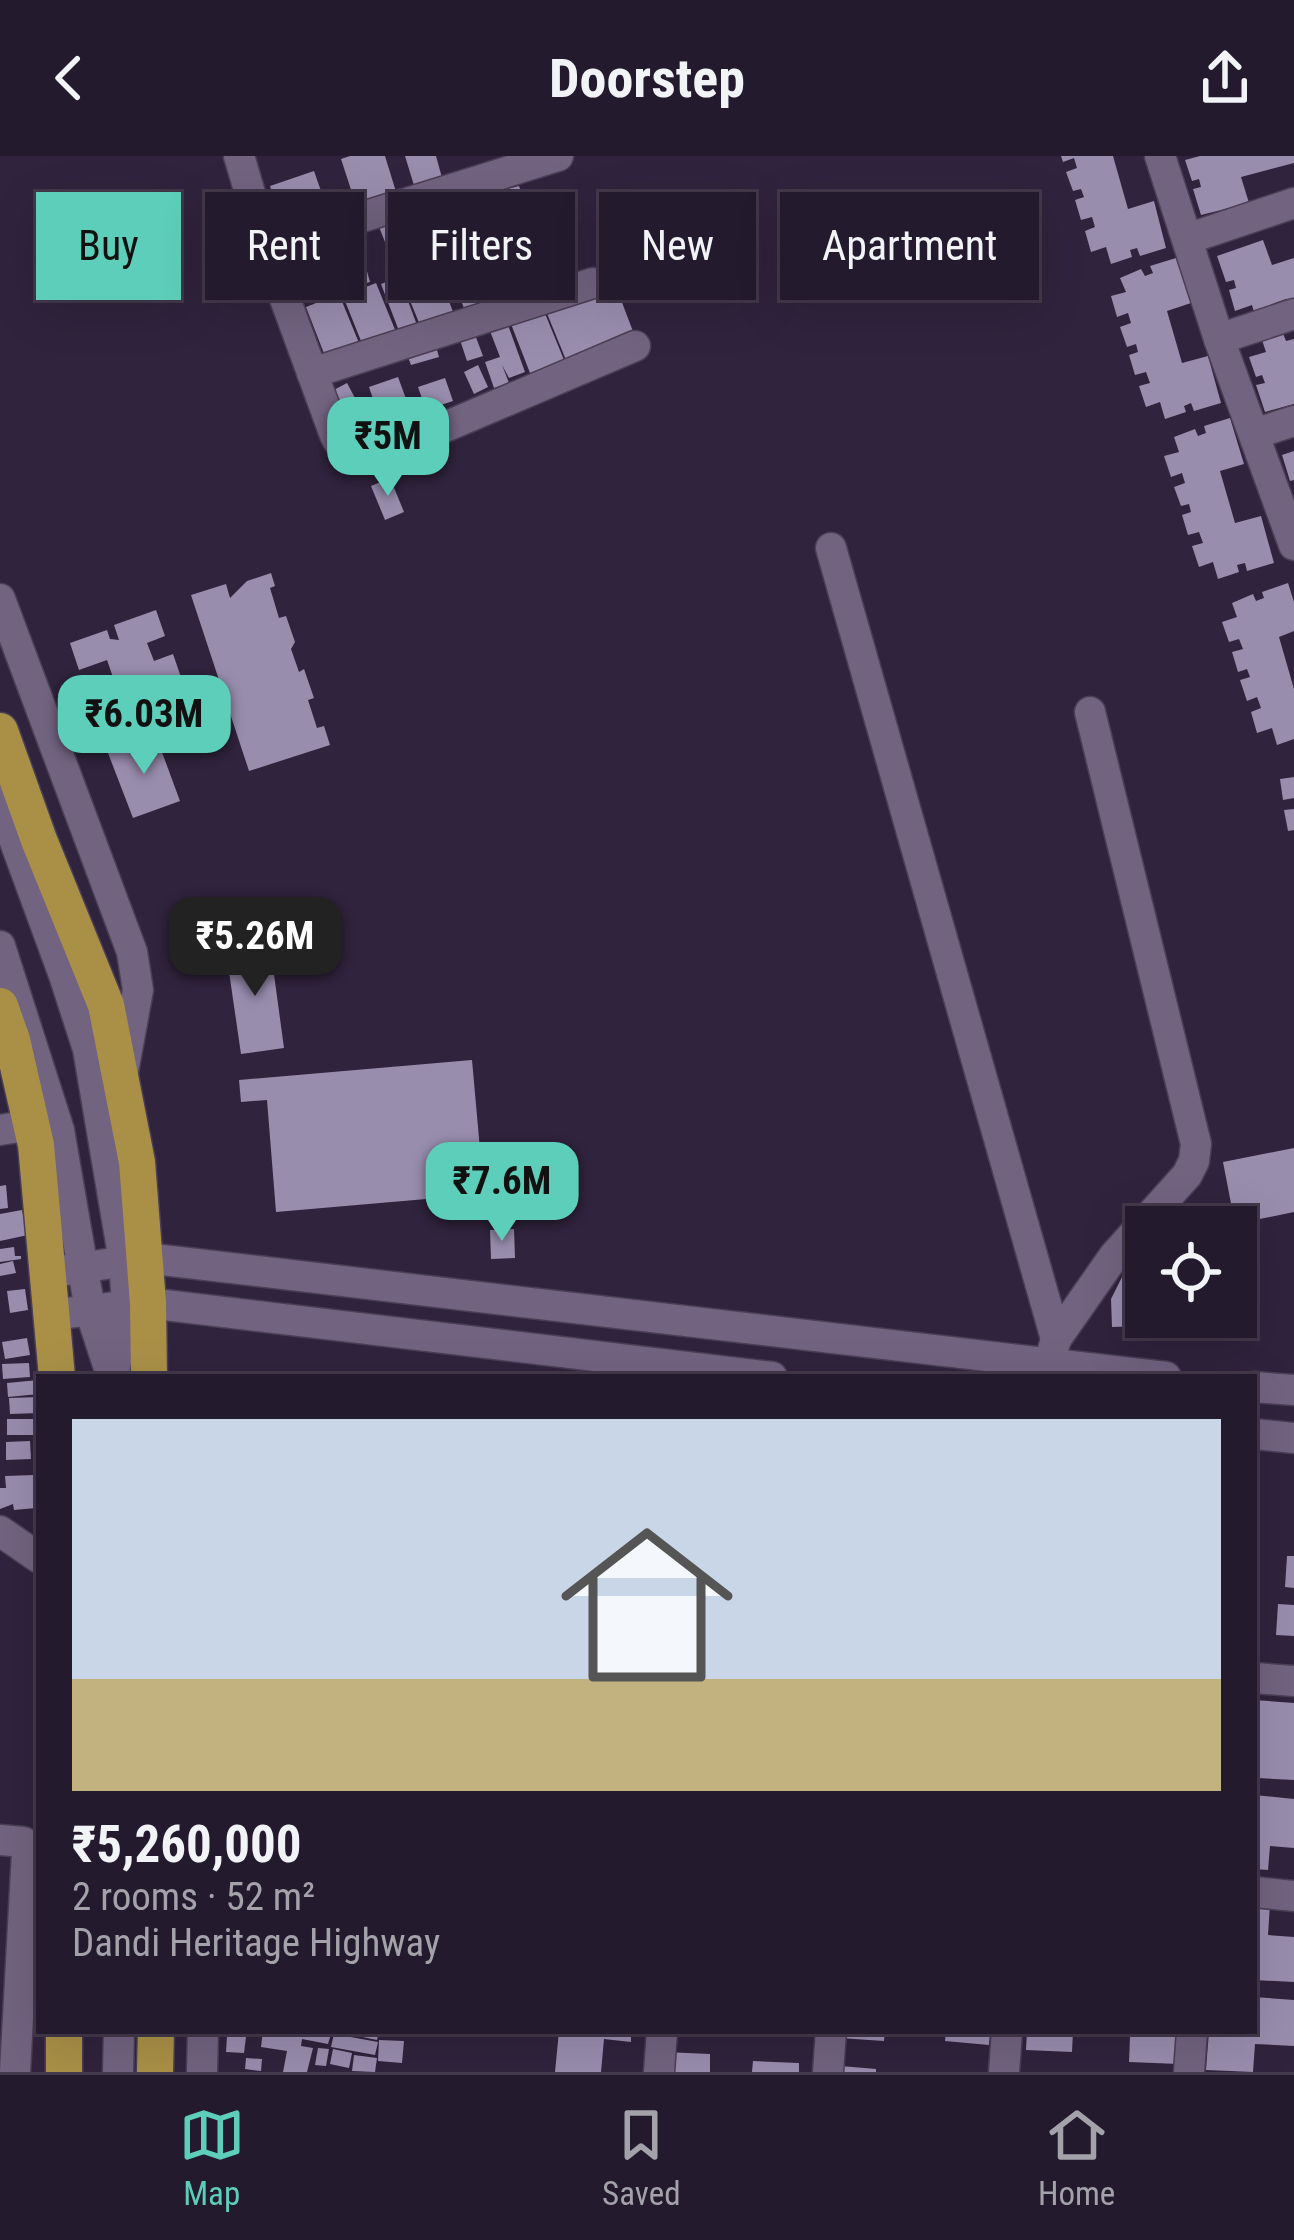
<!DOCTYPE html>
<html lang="en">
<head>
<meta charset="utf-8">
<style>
	body { margin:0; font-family:"Roboto Condensed",sans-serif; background:#2c2336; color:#f1f3f6; height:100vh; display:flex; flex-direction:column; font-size:45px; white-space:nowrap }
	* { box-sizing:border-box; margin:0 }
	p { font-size:39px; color:#a3a1aa }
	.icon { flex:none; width:66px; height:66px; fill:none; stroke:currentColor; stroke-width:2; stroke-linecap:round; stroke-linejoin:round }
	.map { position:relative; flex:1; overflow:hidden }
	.panel { position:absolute; left:36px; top:1218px; width:1221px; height:660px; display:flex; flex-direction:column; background:#241a2e; border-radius:0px; box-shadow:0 12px 48px #0002,0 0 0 3px #41384a }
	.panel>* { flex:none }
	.guide { position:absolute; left:36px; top:36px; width:1224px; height:108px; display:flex; gap:24px }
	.buttons { position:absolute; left:1125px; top:1050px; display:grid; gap:24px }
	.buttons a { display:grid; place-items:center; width:132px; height:132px; border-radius:0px; background:#241a2e; box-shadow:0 12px 48px #0002,0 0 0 3px #41384a; font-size:60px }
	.price { position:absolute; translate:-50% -102px; padding:0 27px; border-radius:24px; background:#5dceb9; color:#111; font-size:39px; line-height:78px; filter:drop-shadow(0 3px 6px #0008) }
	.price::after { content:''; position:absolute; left:50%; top:72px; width:36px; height:27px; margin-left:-18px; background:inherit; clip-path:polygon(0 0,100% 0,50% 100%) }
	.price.on { background:#222; color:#fff }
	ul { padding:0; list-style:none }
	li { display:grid; align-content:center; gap:24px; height:636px; padding:0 36px }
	li span { display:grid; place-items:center; height:372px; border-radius:0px; color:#555 }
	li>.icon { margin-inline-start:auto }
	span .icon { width:216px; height:216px; fill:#fffc; stroke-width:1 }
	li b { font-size:51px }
	.tag { padding:0 42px; border-radius:0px; background:#241a2e; box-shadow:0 12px 48px #0002,0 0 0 3px #41384a; font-size:42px; line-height:108px }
	.tag.on { background:#5dceb9; color:#111 }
	header { display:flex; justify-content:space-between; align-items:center; height:156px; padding:0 36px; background:#241a2e; font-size:54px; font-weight:700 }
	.menu { display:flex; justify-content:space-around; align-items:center; height:168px; border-top:3px solid #41384a; background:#241a2e; font-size:33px; color:#a3a1aa }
	.menu a { display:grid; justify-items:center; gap:6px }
	.menu .on { color:#5dceb9 }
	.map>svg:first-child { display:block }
	.building { fill:#998dae }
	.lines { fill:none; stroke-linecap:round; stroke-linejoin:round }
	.minor-casing { stroke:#4a3f55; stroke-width:33 }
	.highway-casing { stroke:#4a3f55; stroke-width:39 }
	.minor { stroke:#726380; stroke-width:30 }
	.highway { stroke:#aa9047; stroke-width:36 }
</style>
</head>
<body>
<header><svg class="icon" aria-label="back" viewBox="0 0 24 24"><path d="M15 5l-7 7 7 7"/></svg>Doorstep<svg class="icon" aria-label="share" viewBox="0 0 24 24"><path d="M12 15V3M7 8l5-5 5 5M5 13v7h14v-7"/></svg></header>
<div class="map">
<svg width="1294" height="1916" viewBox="0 0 1294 1916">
	<rect width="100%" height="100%" fill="#30233d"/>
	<g class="building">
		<polygon points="350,0 385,0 397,39 357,52 341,3"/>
		<polygon points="405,0 436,0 444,29 416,36"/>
		<polygon points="1061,0 1113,0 1128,53 1154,45 1166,92 1140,100 1137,92 1130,94 1132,101 1111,108 1106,91 1091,96 1085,75 1095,71 1092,61 1081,64 1075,44 1084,41 1081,33 1073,35 1066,16 1077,12 1074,2 1063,6"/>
		<polygon points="1200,0 1294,0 1294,7 1241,21 1249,47 1201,59 1193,33 1201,31 1199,23 1192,25 1185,4"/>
		<polygon points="314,15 328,55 283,70 270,30"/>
		<polygon points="519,30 534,75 519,79 504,34"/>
		<polygon points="457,50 476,97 480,95 499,144 466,157 446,108 456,104 438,57"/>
		<polygon points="397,59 412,99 393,106 377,66"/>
		<polygon points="356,76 370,126 327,138 313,88"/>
		<polygon points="506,80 521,126 505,131 491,85"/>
		<polygon points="1263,84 1272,109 1294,102 1294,152 1289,154 1286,143 1275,147 1278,157 1256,163 1252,149 1235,155 1229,134 1236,132 1234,124 1226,126 1217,100"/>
		<polygon points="1176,102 1191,147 1167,155 1182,207 1208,200 1221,247 1194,255 1191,247 1184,250 1186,256 1165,263 1160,246 1146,251 1139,230 1150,227 1146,216 1135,219 1129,199 1138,196 1136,188 1127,191 1120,171 1131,167 1128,157 1117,161 1111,140 1126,136 1120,122 1141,113 1145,120 1153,117 1150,110"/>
		<polygon points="436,111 455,161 422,174 402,125"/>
		<polygon points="399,121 417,169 399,175 381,128"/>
		<polygon points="376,127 396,176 363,190 343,140"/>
		<polygon points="615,128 634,178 566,204 546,155"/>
		<polygon points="339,138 359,187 325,200 306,151"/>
		<polygon points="544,155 564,204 530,217 511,168"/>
		<polygon points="508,169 525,216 509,222 502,209 509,227 494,232 485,206 500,201 490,175"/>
		<polygon points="1282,175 1286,185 1294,183 1294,248 1265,256 1256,229 1265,227 1262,219 1256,221 1249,201 1266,196 1261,181"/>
		<polygon points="474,176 483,200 467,205 459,181"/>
		<polygon points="435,187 439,201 411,209 406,196"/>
		<polygon points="478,209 488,231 474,238 464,216"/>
		<polygon points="398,221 412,259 382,269 369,231"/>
		<polygon points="445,222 453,245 426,254 418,231"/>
		<polygon points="347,227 355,242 338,250 330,236"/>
		<polygon points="368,248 377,272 351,282 341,258"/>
		<polygon points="1230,262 1244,308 1220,315 1235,367 1261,360 1274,407 1247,415 1245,407 1237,409 1239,416 1218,423 1213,406 1199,411 1192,390 1203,387 1199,376 1188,379 1182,359 1191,356 1189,348 1181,350 1174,331 1185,327 1182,317 1171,321 1164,300 1179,296 1174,281 1195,273 1198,280 1206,277 1204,270"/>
		<polygon points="1294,295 1294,324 1290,325 1282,299"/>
		<polygon points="390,322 404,356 385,364 371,330"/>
		<polygon points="271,417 275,430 270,432 279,462 286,460 295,486 291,493 299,516 304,513 314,542 308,544 317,572 324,570 330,589 249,615 191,439 226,428 230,442 247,425"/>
		<polygon points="1288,427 1294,446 1294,475 1279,481 1294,533 1294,583 1277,589 1272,572 1257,577 1251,556 1261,552 1257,541 1247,545 1240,524 1250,521 1247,513 1238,516 1232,496 1243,493 1239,483 1229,486 1222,466 1237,461 1232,447 1253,438 1256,445 1264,442 1262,436"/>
		<polygon points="156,454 165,480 147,487 154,505 173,498 182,524 139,540 141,546 94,563 92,558 103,555 95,533 115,527 107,504 79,514 70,487 107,474 110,483 119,484 114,469"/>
		<polygon points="156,580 180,645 133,662 108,597"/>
		<polygon points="1294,621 1294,642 1283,644 1280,623"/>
		<polygon points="1294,653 1294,674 1288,675 1284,654"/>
		<polygon points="270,789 284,892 241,898 226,795"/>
		<polygon points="472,904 484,1038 276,1056 267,944 241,946 239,924"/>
		<polygon points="1294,992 1294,1056 1235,1068 1223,1006"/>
		<polygon points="6,1029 8,1052 0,1053 0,1030"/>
		<polygon points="22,1054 28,1079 0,1085 0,1058"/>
		<polygon points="514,1073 515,1102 491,1103 490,1074"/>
		<polygon points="14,1091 15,1100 21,1100 21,1103 0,1106 0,1093"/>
		<polygon points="13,1105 16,1117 0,1120 0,1108"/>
		<polygon points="1124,1117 1146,1117 1146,1161 1209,1161 1209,1168 1112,1171 1111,1143"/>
		<polygon points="25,1133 28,1154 10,1157 7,1135"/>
		<polygon points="27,1182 30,1199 5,1203 2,1186"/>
		<polygon points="29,1207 30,1221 3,1223 2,1208"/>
		<polygon points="39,1224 39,1238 8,1241 7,1227"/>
		<polygon points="39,1241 39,1257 10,1258 9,1242"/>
		<rect x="7" y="1263" width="32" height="16"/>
		<polygon points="30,1285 31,1303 6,1304 6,1286"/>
		<polygon points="34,1319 36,1352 14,1354 13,1348 0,1353 0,1332 6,1332 5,1320"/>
		<polygon points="1287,1400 1294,1400 1294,1432 1285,1431"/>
		<polygon points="1278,1448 1294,1449 1294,1480 1276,1479"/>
		<polygon points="1254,1544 1294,1547 1294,1624 1257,1622 1258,1604 1254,1604"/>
		<polygon points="1254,1639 1294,1643 1294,1692 1270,1690 1268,1714 1254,1713"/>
		<polygon points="1254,1747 1270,1748 1268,1779 1294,1781 1294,1826 1254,1824"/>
		<polygon points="1254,1841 1294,1844 1294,1890 1255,1888 1253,1916 1206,1914 1209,1875 1254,1875"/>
		<polygon points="263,1875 316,1875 331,1878 328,1888 302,1883 301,1890 313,1892 307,1916 283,1916 287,1895 261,1891"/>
		<polygon points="344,1875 379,1875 377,1884 343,1877"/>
		<polygon points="559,1875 631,1875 631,1886 604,1883 601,1916 555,1916"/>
		<polygon points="786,1875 818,1875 818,1881 786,1878"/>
		<polygon points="840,1875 885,1875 884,1885 840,1882"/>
		<polygon points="946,1875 990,1875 989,1889 945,1885"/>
		<polygon points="1027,1875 1073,1875 1072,1896 1026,1894"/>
		<polygon points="1080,1875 1181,1875 1179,1908 1129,1906 1130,1881 1080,1879"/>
		<polygon points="334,1878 378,1886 375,1899 331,1891"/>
		<polygon points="227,1880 246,1881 244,1897 226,1896"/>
		<polygon points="379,1884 404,1885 402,1907 378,1905"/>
		<polygon points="318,1892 329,1893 326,1910 315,1909"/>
		<polygon points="333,1893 352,1897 349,1912 330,1908"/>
		<polygon points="665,1896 710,1898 710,1916 664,1916"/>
		<polygon points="354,1899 377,1902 375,1916 352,1915"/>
		<polygon points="246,1902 262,1903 261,1915 245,1913"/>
		<polygon points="753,1905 799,1907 799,1916 752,1916"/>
		<polygon points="841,1910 876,1913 876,1916 840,1916"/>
	</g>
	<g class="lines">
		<g class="minor-casing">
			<g id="minor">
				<path d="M 239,0 L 266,91 L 335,279 C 346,303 361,302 384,297 L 635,190"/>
				<polyline points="1160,0 1219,183 1294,389"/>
				<polyline points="1187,83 1294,47"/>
				<polyline points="266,91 558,0"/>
				<polyline points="1219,183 1294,158"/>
				<polyline points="312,217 593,127"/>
				<polyline points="1254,278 1294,265"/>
				<polyline points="831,392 1056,1183"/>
				<polyline points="0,443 132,796 138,834 123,916"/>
				<polyline points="0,645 64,819 88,893 124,1105 127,1149 113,1221"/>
				<polyline points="0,790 59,974 90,1154 112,1221"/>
				<polyline points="0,974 32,969"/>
				<polyline points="48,1117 145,1102 1166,1221"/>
				<polyline points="51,1159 148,1147 772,1221"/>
				<polyline points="1052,1197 1056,1183 1114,1100 1187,1019 1194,1005 1196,988 1090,556"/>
				<polyline points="1254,1231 1294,1234"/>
				<polyline points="1254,1278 1294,1282"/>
				<polyline points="0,1375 39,1402"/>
				<polyline points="1254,1522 1294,1525"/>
				<polyline points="0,1684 23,1686 27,1696 15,1916"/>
				<polyline points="1254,1736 1294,1740"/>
				<polyline points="118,1916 119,1875"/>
				<polyline points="202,1916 203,1875"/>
				<polyline points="659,1916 662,1875"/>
				<polyline points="828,1916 831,1875"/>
				<polyline points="1004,1916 1007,1875"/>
				<polyline points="1189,1916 1192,1875"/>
			</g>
		</g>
		<g class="highway-casing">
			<g id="highway">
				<polyline points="0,575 39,684 106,849 137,1006 148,1147 149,1221"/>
				<polyline points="0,850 12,884 36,989 57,1221"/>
				<polyline points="64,1916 64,1875"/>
				<polyline points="155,1916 156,1875"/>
			</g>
		</g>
		<use href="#minor" class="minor"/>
		<use href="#highway" class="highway"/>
	</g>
</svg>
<div class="buttons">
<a><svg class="icon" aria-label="locate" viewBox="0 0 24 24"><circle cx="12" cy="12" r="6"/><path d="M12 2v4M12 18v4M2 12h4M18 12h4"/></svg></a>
</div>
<b class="price" style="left:388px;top:343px">₹5M</b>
<b class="price" style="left:144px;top:621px">₹6.03M</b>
<b class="price on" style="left:255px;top:843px">₹5.26M</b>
<b class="price" style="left:502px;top:1088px">₹7.6M</b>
<div class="guide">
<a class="tag on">Buy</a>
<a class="tag">Rent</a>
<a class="tag">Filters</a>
<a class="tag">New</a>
<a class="tag">Apartment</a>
</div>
<section class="panel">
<ul>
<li><span style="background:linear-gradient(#c9d6e8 70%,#c2b280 0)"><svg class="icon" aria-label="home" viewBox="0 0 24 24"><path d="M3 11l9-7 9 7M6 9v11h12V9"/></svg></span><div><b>₹5,260,000</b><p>2 rooms · 52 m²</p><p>Dandi Heritage Highway</p></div></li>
</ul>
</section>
</div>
<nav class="menu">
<a class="on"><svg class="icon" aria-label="map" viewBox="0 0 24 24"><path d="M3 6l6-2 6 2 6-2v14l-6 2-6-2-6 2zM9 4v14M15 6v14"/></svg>Map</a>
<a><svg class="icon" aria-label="saved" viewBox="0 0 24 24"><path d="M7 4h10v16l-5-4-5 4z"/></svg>Saved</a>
<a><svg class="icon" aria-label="home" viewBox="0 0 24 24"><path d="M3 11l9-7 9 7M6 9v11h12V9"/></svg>Home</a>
</nav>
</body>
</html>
